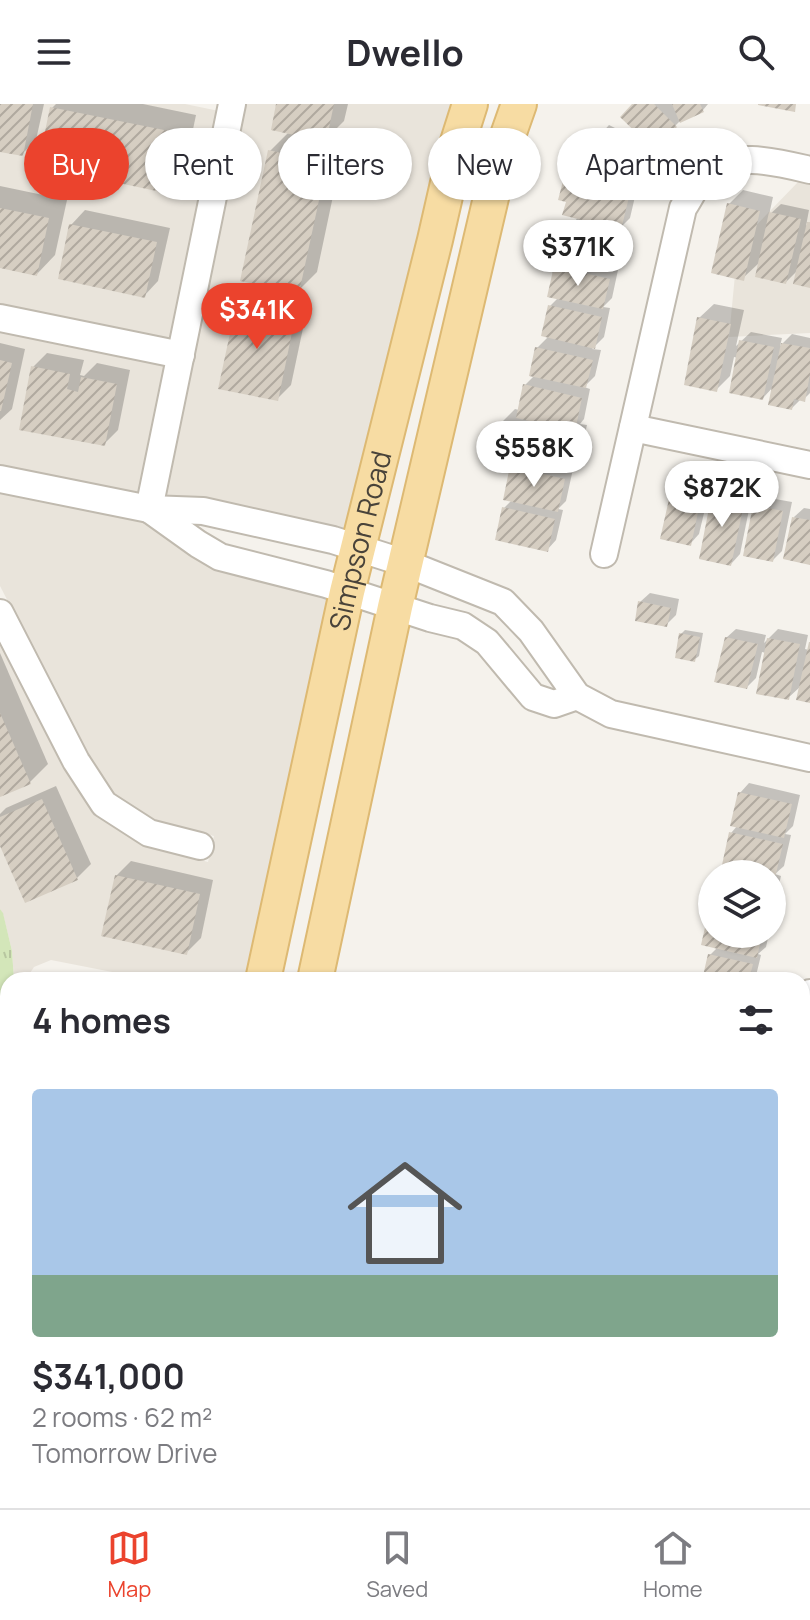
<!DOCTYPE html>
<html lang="en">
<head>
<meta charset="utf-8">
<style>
	body { margin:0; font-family:Manrope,sans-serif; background:#f7f7f7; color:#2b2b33; height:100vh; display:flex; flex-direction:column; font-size:30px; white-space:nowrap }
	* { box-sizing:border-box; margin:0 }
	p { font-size:26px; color:#7c7c81 }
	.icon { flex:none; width:44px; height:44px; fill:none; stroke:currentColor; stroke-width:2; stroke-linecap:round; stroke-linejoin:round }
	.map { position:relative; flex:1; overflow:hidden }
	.panel { position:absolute; left:0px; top:868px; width:810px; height:536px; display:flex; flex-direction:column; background:#fff; border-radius:24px 24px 0 0; box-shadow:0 2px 6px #0004 }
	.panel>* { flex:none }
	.top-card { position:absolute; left:24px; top:24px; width:762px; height:72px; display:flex; gap:16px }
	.controls { position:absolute; left:698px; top:756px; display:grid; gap:16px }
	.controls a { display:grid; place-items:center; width:88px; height:88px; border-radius:50%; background:#fff; box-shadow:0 2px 6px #0004; font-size:40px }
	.price { position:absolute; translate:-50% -68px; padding:0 18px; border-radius:28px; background:#fff; color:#222; font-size:26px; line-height:52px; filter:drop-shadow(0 2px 4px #0008) }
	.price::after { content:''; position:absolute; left:50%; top:48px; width:24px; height:18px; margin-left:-12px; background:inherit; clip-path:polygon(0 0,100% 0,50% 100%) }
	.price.on { background:#eb432d; color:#fff }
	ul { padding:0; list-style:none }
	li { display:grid; align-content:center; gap:16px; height:424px; padding:0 32px }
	li span { display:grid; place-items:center; height:248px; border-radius:8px; color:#555 }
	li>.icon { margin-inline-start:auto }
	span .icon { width:144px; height:144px; fill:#fffc; stroke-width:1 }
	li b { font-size:34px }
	h2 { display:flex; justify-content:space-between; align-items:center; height:96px; padding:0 32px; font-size:34px }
	.tag { padding:0 28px; border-radius:36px; background:#fff; box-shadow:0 2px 6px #0004; font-size:28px; line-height:72px }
	.tag.on { background:#eb432d; color:#fff }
	header { display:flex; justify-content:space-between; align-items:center; height:104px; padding:0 32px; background:#fff; font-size:36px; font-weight:700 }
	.tabs { display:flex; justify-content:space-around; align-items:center; height:112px; border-top:2px solid #e1e1e2; background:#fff; font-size:22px; color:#7c7c81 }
	.tabs a { display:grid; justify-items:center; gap:4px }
	.tabs .on { color:#eb432d }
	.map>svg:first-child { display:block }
	.residential { fill:#e9e4db }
	.grass { fill:url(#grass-tufts) }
	.shadow { fill:#0003 }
	.building { fill:url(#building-hatch) }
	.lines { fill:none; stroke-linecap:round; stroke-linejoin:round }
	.minor-casing { stroke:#c0baaf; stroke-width:30 }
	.major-casing { stroke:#ddb973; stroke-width:38 }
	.minor { stroke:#fff; stroke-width:26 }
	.major { stroke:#f7dca3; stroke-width:34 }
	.labels { text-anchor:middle; stroke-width:6; stroke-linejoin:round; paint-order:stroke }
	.street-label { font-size:28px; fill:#49433a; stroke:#fff }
</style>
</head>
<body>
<header><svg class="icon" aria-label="menu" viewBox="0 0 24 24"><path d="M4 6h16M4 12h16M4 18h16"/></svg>Dwello<svg class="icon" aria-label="search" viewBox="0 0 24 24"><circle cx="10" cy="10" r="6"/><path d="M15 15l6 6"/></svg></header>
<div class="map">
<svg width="810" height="1404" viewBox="0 0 810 1404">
	<defs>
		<pattern id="grass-tufts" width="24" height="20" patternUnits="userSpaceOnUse" patternTransform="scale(2)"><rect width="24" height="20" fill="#d3e6b9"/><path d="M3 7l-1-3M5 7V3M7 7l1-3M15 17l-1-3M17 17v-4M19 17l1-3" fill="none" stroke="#b7c6a0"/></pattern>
		<pattern id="building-hatch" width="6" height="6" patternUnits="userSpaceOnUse" patternTransform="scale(2)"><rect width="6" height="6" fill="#d6cec2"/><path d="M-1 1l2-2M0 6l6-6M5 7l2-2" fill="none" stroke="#b0a99f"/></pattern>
	</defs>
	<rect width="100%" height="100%" fill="#f5f2ec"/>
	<g class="residential">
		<polygon points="0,0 185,0 219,7 172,236 0,201"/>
		<polygon points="244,0 482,0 375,438 163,394"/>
		<polygon points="799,77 810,79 810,229 729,233 738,140"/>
		<polygon points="0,227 167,262 140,390 0,361"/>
		<polygon points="0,388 145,418 191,451 217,466 361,501 276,876 153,876 51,856 34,863 30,869 30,876 14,876 12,847 3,810 0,805 0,535 98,712 145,741 208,758 214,732 153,716 113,690 87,650 0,482"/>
		<polygon points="0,1198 8,1200 8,1396 120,1396 117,1404 0,1404"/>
	</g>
	<g class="grass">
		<polygon points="0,805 3,809 12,847 14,876 8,876 8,1188 0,1187"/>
		<polygon points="802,1360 810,1362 810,1404 182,1404 183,1396 802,1396"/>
	</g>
	<g class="shadow">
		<polygon points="0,0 44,0 36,36 22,50 0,46"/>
		<polygon points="56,0 143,0 196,11 184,68 166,86 52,4"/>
		<polygon points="278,0 348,0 344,17 325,36 344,40 317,168 298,187 270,47 289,28"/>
		<polygon points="635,0 708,0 703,6 681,16 655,42 640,72 630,82 637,84 630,114 620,124 628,126 621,154 611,164 618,166 612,194 603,203 610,204 604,233 592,245 601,246 595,272 584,283 590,285 584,315 580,320 587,321 580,351 567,364 573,365 566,397 558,405 563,406 556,436 547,446 504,404 512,396 512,363 521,355 501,319 515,305 519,306 525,281 535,271 537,244 549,232 550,202 559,193 555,163 565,153 568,123 579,113 568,96 564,78 574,68 625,81 600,31 609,21 651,42"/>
		<polygon points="0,82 67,96 55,151 37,170 0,162"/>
		<polygon points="743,86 773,93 769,111 781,100 809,106 806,122 810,118 810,182 799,165 786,178 760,158 743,174 729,100"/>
		<polygon points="85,106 170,124 158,177 144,192 71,121"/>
		<polygon points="253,184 309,196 291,281 277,295 239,198"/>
		<polygon points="714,200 744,206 736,242 751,228 782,234 780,242 792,230 810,234 810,289 804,295 801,295 792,304 774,282 763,294 738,254 734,253 730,272 716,286 699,214"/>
		<polygon points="0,239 25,245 12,305 0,316"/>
		<polygon points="47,249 84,256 80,271 84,272 97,259 130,266 118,326 104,340 33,263"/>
		<polygon points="683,374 711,380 699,430 690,440 674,383"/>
		<polygon points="724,381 753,386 740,450 731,460 714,390"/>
		<polygon points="764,393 792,398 782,447 773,456 754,402"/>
		<polygon points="804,404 810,405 810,459 794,413"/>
		<polygon points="650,489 679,495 676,511 666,521 640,498"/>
		<polygon points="736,525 766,531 764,539 778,525 808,531 805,545 809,546 810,542 810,597 801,582 788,594 766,549 762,548 756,574 747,583 726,534"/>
		<polygon points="685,526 703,529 699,552 694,556 681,530"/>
		<polygon points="0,549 48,660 30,678 0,691"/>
		<polygon points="749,679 800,691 793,722 785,730 791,731 784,762 775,770 781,772 774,802 772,805 772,770 715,770 724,760 731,729 738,721 740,689"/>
		<polygon points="56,682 91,760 77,774 0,737 0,710 6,704"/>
		<polygon points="131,757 213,776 201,834 186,849 116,772"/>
		<polygon points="712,809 712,830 769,830 766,843 758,850 761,851 755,876 704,876 710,851 718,843 704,840"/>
		<polygon points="810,1117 810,1285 802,1283 802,1131 804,1123"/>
	</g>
	<g class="building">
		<polygon points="0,0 33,0 23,52 0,48"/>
		<polygon points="276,0 334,0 326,38 271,26"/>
		<polygon points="632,0 654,0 677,23 654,46 620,13"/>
		<polygon points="672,0 700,0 704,8 680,19"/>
		<polygon points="758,0 796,0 795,8 758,1"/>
		<polygon points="50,3 179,29 166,89 38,62"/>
		<polygon points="598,29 646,54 631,84 583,59"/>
		<polygon points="268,46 327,59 299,189 240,177"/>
		<polygon points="563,77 629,93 621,126 562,111 566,98 558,96"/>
		<polygon points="727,99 760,107 744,177 711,169"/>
		<polygon points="0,104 49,114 37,172 0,164"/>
		<polygon points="769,108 801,115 786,180 755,173"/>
		<polygon points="807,118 810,118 810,184 793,180"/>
		<polygon points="69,120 157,138 145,194 58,175"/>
		<polygon points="566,122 620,135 612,166 559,154"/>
		<polygon points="554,162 610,175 603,205 547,193"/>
		<polygon points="237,197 296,209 278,297 218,285"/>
		<polygon points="548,201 602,213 595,245 541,232"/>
		<polygon points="697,213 731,220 717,288 684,281"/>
		<polygon points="739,236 774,243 763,296 729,289"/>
		<polygon points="781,239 810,244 810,270 805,298 794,295 792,306 768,301"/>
		<polygon points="535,243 593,256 586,284 529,272"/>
		<polygon points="0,256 12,259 1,307 0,307"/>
		<polygon points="31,262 70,270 67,285 78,288 81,273 117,280 105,342 19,326"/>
		<polygon points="523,280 582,294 575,327 516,314"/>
		<polygon points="499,318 574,335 566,367 492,350"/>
		<polygon points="510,362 565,375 558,408 503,396"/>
		<polygon points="672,382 702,389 691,442 660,435"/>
		<polygon points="712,389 745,395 731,462 699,455"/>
		<polygon points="753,401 783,407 773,458 743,452"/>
		<polygon points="502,403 555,415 548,448 495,436"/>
		<polygon points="792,413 810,416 810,461 783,455"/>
		<polygon points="638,497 671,504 667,523 635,517"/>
		<polygon points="679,529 700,533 695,558 675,554"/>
		<polygon points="725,533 758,540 747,585 714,578"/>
		<polygon points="767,534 800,540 789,596 756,590"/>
		<polygon points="809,538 810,538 810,599 796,596"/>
		<polygon points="0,609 31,680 0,693"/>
		<polygon points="738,688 792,700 784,734 730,722"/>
		<polygon points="42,695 78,776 25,799 0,742 0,713"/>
		<polygon points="729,728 783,740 775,774 772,773 772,770 759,770 722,761"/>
		<polygon points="115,771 200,790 187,851 101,832"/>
		<polygon points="704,779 712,782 712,801 699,798"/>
		<polygon points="708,810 712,810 712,830 762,830 757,854 701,841"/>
		<polygon points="708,850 753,860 749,876 702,876"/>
		<polygon points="802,1122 810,1124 810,1159 802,1157"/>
		<polygon points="802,1165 810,1167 810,1202 802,1200"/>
		<polygon points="802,1208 810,1210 810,1244 802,1242"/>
		<polygon points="802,1251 810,1253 810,1287 802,1285"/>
	</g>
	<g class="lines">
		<g class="minor-casing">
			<g id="minor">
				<polyline points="0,214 181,251"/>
				<polyline points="633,324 810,361"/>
				<polyline points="0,375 149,405 203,407 333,436 405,459 503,498 531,527 577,592 611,610 810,654"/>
				<polyline points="149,405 198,440 220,453 326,480 430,514 463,522 487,538 533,593 554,600 577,592"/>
				<polyline points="149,405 232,0"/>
				<path d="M 604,450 L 683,104 C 690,94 696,80 704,71 C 729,45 780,59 810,66"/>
				<polyline points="0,509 76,657 104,700 149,729 200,742"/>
				<polyline points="802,924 810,889"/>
				<polyline points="802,1334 810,1336"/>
			</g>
		</g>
		<g class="major-casing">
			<g id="major">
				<path id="s1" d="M 263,876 L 347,488 L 435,136 L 456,44 L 470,0"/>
				<polyline points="315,876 395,503 501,51 519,0"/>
				<polyline points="149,1404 151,1396"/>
				<polyline points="199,1404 201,1396"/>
			</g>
		</g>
		<use href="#minor" class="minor"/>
		<use href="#major" class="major"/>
	</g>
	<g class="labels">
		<g class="street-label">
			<text dy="10" stroke="none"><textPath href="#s1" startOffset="450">Simpson Road</textPath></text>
		</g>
	</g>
</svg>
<div class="controls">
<a><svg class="icon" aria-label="layers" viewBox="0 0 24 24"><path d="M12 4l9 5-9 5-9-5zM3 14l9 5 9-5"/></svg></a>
</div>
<b class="price" style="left:578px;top:184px">$371K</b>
<b class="price on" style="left:257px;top:247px">$341K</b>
<b class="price" style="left:534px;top:385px">$558K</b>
<b class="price" style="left:722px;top:425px">$872K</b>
<div class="top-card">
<a class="tag on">Buy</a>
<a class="tag">Rent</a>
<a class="tag">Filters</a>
<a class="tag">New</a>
<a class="tag">Apartment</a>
</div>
<section class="panel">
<h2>4 homes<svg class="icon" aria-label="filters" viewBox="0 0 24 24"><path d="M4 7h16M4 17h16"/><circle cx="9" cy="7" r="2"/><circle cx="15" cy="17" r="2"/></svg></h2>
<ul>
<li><span style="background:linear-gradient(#a9c7e8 75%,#7fa58c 0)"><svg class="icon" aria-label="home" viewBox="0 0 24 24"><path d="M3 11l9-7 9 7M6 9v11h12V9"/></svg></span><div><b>$341,000</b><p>2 rooms · 62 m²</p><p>Tomorrow Drive</p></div></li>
</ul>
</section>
</div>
<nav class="tabs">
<a class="on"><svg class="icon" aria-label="map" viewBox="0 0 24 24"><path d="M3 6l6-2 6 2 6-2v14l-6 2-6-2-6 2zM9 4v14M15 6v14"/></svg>Map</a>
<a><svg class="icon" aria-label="saved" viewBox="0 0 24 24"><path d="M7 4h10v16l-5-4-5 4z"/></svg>Saved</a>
<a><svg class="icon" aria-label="home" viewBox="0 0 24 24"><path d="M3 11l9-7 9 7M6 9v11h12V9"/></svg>Home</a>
</nav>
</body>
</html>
